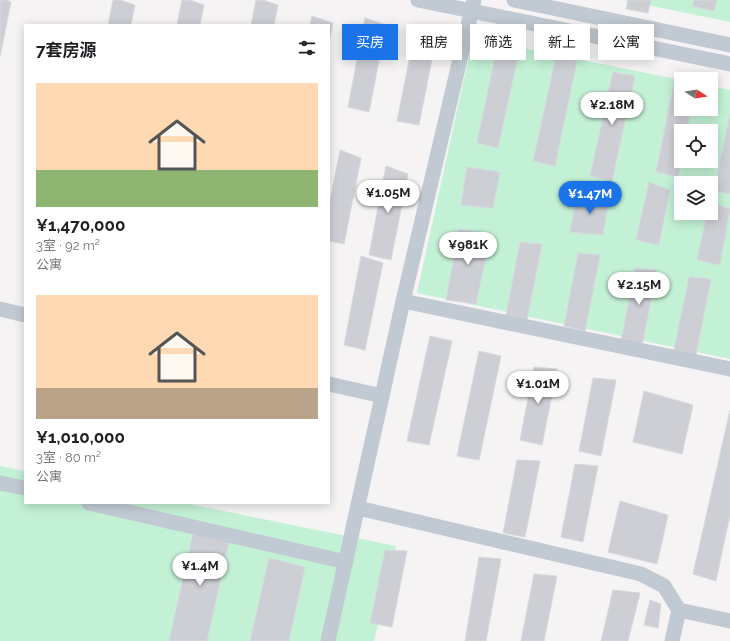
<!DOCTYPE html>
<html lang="zh">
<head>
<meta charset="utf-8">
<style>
	body { margin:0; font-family:Raleway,"Noto Sans SC",sans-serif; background:#f2f2f2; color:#202124; height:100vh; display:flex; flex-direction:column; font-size:15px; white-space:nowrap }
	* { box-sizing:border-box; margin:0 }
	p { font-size:13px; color:#757577 }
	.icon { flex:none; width:22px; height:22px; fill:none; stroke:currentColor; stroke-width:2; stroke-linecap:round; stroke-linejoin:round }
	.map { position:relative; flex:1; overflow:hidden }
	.sheet { position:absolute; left:24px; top:24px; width:306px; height:480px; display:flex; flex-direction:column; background:#fff; border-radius:0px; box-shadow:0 2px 10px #0003 }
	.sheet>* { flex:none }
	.hud { position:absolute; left:342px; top:24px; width:328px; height:36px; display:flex; gap:8px }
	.needle { width:26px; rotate:102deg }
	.tools { position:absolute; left:674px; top:72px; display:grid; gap:8px }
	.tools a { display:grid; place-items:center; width:44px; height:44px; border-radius:0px; background:#fff; box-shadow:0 2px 10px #0003; font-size:20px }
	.price { position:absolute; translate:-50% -34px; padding:0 9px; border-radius:14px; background:#fff; color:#222; font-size:13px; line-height:26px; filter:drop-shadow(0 1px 2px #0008) }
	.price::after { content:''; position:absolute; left:50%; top:24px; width:12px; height:9px; margin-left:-6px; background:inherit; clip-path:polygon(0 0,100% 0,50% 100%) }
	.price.current { background:#1a73e8; color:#fff }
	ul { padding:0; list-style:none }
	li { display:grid; align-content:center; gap:8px; height:212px; padding:0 12px }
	li span { display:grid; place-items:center; height:124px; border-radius:0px; color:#555 }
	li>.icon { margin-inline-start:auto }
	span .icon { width:72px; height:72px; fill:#fffc; stroke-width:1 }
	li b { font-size:17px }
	h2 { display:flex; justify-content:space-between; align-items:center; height:48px; padding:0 12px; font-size:17px }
	.tag { padding:0 14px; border-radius:0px; background:#fff; box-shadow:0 2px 10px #0003; font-size:14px; line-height:36px }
	.tag.current { background:#1a73e8; color:#fff }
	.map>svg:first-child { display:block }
	.green { fill:#c3f1d5; fill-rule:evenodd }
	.building { fill:#cdcfd5; stroke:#d7d9de }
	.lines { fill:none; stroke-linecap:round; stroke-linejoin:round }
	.minor { stroke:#c1cad2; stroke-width:15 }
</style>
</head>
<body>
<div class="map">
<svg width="730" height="641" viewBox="0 0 730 641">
	<rect width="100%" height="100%" fill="#f5f3f3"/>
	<g class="green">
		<polygon points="623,0 730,0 730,22"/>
		<path d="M 473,38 L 681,80 L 681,109 L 711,109 L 711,86 L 730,90 L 730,359 L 417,293 ZM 681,131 L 711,131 L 711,161 L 681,161 ZM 681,183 L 711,183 L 711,213 L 681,213 Z"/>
		<polygon points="0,466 25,471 25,503 184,503 396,546 374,641 0,641"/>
	</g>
	<g class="building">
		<polygon points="0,0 7,0 11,2 0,57"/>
		<polygon points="113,0 120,0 135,5 131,25 108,25"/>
		<polygon points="182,0 190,0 204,5 200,25 177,25"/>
		<polygon points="256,0 263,0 278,5 274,25 251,25"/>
		<polygon points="628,0 651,0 648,13 626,9"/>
		<polygon points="694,0 717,0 714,11 692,6"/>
		<polygon points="312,16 333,23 329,41 329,25 310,25"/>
		<polygon points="365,18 386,25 369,112 348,107"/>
		<polygon points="415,31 436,39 419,125 397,121"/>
		<polygon points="499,38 521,43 498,148 477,143"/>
		<polygon points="556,56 577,61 555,166 533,161"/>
		<polygon points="613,72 635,76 612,181 590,176"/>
		<polygon points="674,83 681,85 681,109 691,109 687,131 681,131 681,160 678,177 656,172"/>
		<polygon points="730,113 730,194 714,191"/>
		<polygon points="340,150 361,158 344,244 329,241 329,206"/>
		<polygon points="386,166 408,174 391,260 369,255"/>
		<polygon points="467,167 500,172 493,208 461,205"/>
		<polygon points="649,182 670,190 659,245 636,240"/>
		<polygon points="577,194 609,199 603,235 570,232"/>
		<polygon points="711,202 730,209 720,265 697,260 707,213 711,213"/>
		<polygon points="459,229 491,234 476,304 446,300"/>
		<polygon points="520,242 542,244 527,320 506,315"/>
		<polygon points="578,253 600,255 585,331 564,326"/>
		<polygon points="361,256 383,263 365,350 344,345"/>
		<polygon points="635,268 657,270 642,346 621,341"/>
		<polygon points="689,277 711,279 696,355 674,350"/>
		<polygon points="430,336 452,341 429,445 407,441"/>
		<polygon points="479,351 501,356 479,460 457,456"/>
		<polygon points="534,367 557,369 542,445 520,440"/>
		<polygon points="593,378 616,380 601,456 579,451"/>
		<polygon points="644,391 693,405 682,454 633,442"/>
		<polygon points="730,410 730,515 716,581 693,574"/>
		<polygon points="517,460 540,461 525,537 503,533"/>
		<polygon points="575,464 598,466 583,542 561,537"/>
		<polygon points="620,501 668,515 657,564 608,552"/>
		<polygon points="194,529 230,537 207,641 169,641"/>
		<polygon points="385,550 407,551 392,627 370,623"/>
		<polygon points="479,557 501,559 486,641 465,641"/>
		<polygon points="269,558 305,567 289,641 250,641"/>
		<polygon points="534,574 557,576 544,641 521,641"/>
		<polygon points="613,590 640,593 628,641 601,641"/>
		<polygon points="650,600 661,604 658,628 644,625"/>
	</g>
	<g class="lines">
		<g class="minor">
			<polyline points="418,0 730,64"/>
			<polyline points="514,0 730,45"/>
			<polyline points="403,301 730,369"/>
			<polyline points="0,309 25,315"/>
			<polyline points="329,384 382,396"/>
			<polyline points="0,483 25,488"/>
			<polyline points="89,503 346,562"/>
			<polyline points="358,508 641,574 664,586 679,610"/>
			<polyline points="328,641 403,301 474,0"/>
			<polyline points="672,641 679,610 730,621"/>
		</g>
	</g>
</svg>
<div class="tools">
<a><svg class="needle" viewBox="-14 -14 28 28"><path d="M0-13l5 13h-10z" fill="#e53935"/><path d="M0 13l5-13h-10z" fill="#757577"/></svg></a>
<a><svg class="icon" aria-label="locate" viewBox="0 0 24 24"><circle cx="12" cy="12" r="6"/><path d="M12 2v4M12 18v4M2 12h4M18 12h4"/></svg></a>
<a><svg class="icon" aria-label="layers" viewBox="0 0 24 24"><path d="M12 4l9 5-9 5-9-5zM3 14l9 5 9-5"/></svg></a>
</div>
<b class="price" style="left:612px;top:126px">¥2.18M</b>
<b class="price" style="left:388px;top:214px">¥1.05M</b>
<b class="price current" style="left:590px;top:215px">¥1.47M</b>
<b class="price" style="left:468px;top:266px">¥981K</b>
<b class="price" style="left:639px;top:306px">¥2.15M</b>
<b class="price" style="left:538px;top:405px">¥1.01M</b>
<b class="price" style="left:200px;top:587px">¥1.4M</b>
<div class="hud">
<a class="tag current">买房</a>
<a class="tag">租房</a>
<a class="tag">筛选</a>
<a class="tag">新上</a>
<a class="tag">公寓</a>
</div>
<section class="sheet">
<h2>7套房源<svg class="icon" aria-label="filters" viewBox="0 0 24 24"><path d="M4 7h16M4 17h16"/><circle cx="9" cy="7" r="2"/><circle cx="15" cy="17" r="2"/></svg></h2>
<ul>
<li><span style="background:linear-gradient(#ffd9b3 70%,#8fb573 0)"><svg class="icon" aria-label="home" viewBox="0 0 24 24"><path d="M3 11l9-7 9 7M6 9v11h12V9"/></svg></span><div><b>¥1,470,000</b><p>3室 · 92 m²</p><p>公寓</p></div></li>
<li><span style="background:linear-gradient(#ffd9b3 75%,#b9a48a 0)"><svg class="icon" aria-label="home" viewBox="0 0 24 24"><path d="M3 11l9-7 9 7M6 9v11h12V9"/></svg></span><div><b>¥1,010,000</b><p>3室 · 80 m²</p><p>公寓</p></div></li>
</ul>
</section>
</div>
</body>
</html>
